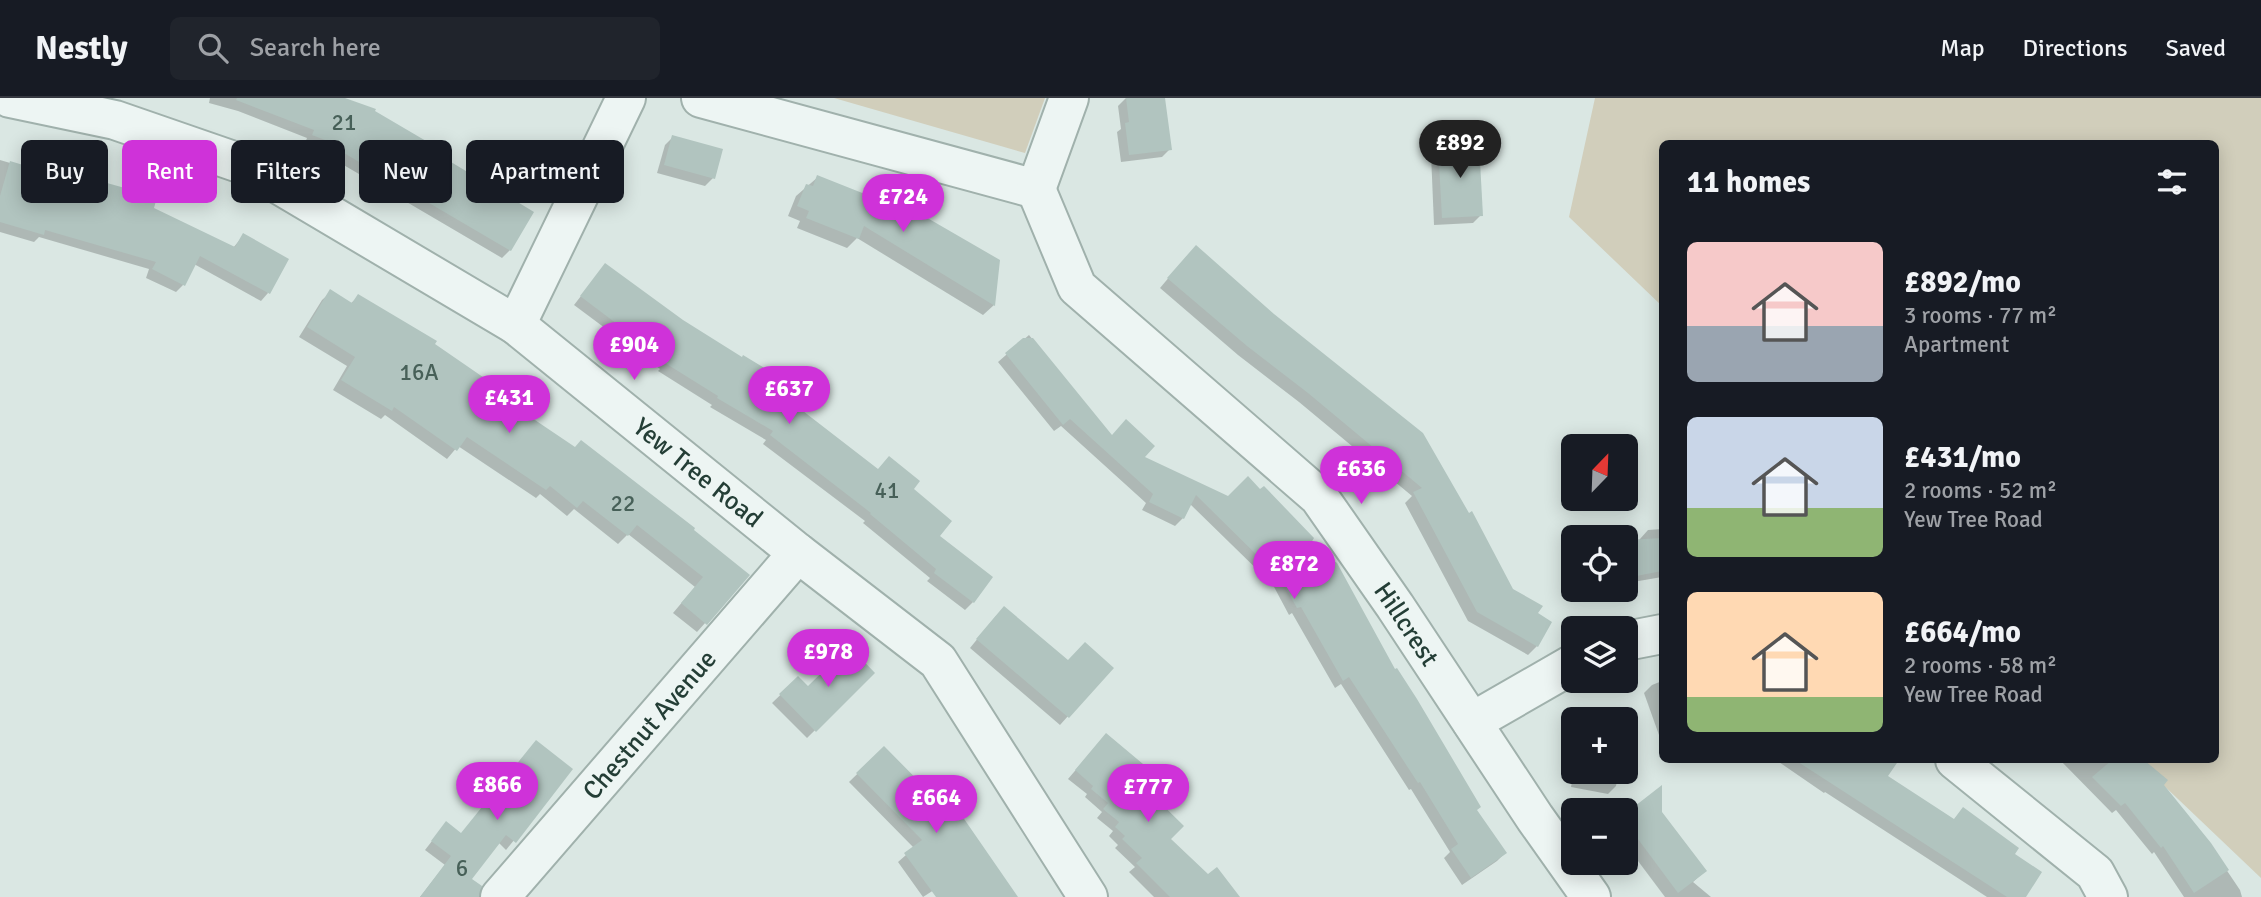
<!DOCTYPE html>
<html lang="en">
<head>
<meta charset="utf-8">
<style>
	body { margin:0; font-family:Signika,sans-serif; background:#20242c; color:#f1f3f6; height:100vh; display:flex; flex-direction:column; font-size:26px; white-space:nowrap }
	* { box-sizing:border-box; margin:0 }
	p { font-size:23px; color:#9ea1a6 }
	.icon { flex:none; width:38px; height:38px; fill:none; stroke:currentColor; stroke-width:2; stroke-linecap:round; stroke-linejoin:round }
	.map { position:relative; flex:1; overflow:hidden }
	.sheet { position:absolute; left:1659px; top:42px; width:560px; height:623px; display:flex; flex-direction:column; background:#171b24; border-radius:10px; box-shadow:0 4px 18px #0003 }
	.sheet>* { flex:none }
	.guide { position:absolute; left:21px; top:42px; width:665px; height:63px; display:flex; gap:14px }
	.needle { width:46px; rotate:23deg }
	.tools { position:absolute; left:1561px; top:336px; display:grid; gap:14px }
	.tools a { display:grid; place-items:center; width:77px; height:77px; border-radius:10px; background:#171b24; box-shadow:0 4px 18px #0003; font-size:35px }
	.price { position:absolute; translate:-50% -60px; padding:0 16px; border-radius:24px; background:#cf32d9; color:#fff; font-size:23px; line-height:46px; filter:drop-shadow(0 2px 4px #0008) }
	.price::after { content:''; position:absolute; left:50%; top:42px; width:21px; height:16px; margin-left:-10px; background:inherit; clip-path:polygon(0 0,100% 0,50% 100%) }
	.price.selected { background:#222; color:#fff }
	ul { padding:0; list-style:none }
	li { display:flex; align-items:center; gap:21px; height:175px; padding:0 28px }
	li span { display:grid; place-items:center; flex:none; width:196px; height:140px; border-radius:10px; color:#555 }
	li>.icon { margin-inline-start:auto }
	span .icon { width:84px; height:84px; fill:#fffc; stroke-width:1 }
	li b { font-size:30px }
	h2 { display:flex; justify-content:space-between; align-items:center; height:84px; padding:0 28px; font-size:30px }
	.chip { padding:0 24px; border-radius:10px; background:#171b24; box-shadow:0 4px 18px #0003; font-size:24px; line-height:63px }
	.chip.selected { background:#cf32d9; color:#fff }
	header { display:flex; align-items:center; gap:42px; box-sizing:border-box; height:98px; padding:0 35px; background:#171b24; border-bottom:2px solid #363941 }
	header strong { font-size:33px }
	nav { display:flex; gap:38px; margin-inline-start:auto; font-size:24px }
	.search { width:490px; height:63px; background:#20242c; display:flex; align-items:center; gap:18px; box-sizing:border-box; padding:0 24px; border-radius:10px; color:#9ea1a6; font-size:26px }
	.map>svg:first-child { display:block }
	.green { fill:#d1cebb }
	.shadow { fill:#0003 }
	.building { fill:#b1c4bf }
	.lines { fill:none; stroke-linecap:round; stroke-linejoin:round }
	.minor-casing { stroke:#a0b1ac; stroke-width:42 }
	.minor { stroke:#edf5f3; stroke-width:38 }
	.labels { text-anchor:middle; stroke-width:6; stroke-linejoin:round; paint-order:stroke }
	.number-label { font-size:23px; fill:#476058 }
	.street-label { font-size:26px; fill:#243e36; stroke:#eaf4f1 }
</style>
</head>
<body>
<header>
<strong>Nestly</strong>
<div class="search"><svg class="icon" aria-label="search" viewBox="0 0 24 24"><circle cx="10" cy="10" r="6"/><path d="M15 15l6 6"/></svg>Search here</div>
<nav><a>Map</a><a>Directions</a><a>Saved</a></nav>
</header>
<div class="map">
<svg width="2261" height="799" viewBox="0 0 2261 799">
	<rect width="100%" height="100%" fill="#dae7e3"/>
	<g class="green">
		<polygon points="834,0 1045,0 1025,55"/>
		<polygon points="1595,0 2261,0 2261,780 2137,662 2216,662 2216,46 1662,46 1662,208 1569,119"/>
	</g>
	<g class="shadow">
		<polygon points="210,0 340,0 433,56 510,152 502,160 330,59 331,55 305,45 307,40 238,13 209,5"/>
		<polygon points="1126,0 1163,0 1170,51 1162,59 1121,64 1117,34 1121,31 1118,8"/>
		<polygon points="673,39 713,80 705,88 657,75 665,47"/>
		<polygon points="1439,48 1481,117 1473,125 1434,127 1431,56"/>
		<polygon points="0,62 102,92 108,87 152,111 233,150 243,138 268,195 261,203 194,166 183,187 176,194 146,180 149,171 39,139 34,144 0,134"/>
		<polygon points="818,79 998,163 994,207 983,217 857,140 847,150 797,130 800,123 788,118 796,98"/>
		<polygon points="1187,158 1422,336 1537,548 1528,557 1468,523 1405,405 1412,398 1299,304 1238,257 1160,190"/>
		<polygon points="605,167 766,286 877,373 911,391 973,504 965,512 927,483 930,480 863,425 865,423 763,346 766,342 710,309 712,307 658,273 660,271 574,207"/>
		<polygon points="331,194 350,206 358,199 433,246 527,318 692,432 747,478 697,534 673,515 695,489 628,436 618,446 574,411 567,418 540,396 536,400 458,348 447,361 385,317 381,321 333,292 347,268 299,239 322,202"/>
		<polygon points="1029,237 1111,339 1142,359 1309,446 1395,574 1476,712 1505,755 1497,763 1462,787 1444,760 1450,754 1411,691 1409,692 1341,586 1335,590 1292,515 1289,517 1273,487 1190,406 1183,420 1175,428 1142,412 1146,405 1061,328 1054,333 998,264"/>
		<polygon points="1662,431 1662,479 1633,484 1626,491 1626,444 1640,443 1640,441 1648,432"/>
		<polygon points="1580,492 1625,492 1580,495"/>
		<polygon points="996,518 1068,564 1111,570 1060,627 970,550"/>
		<polygon points="873,575 807,640 772,605 798,580 808,591"/>
		<polygon points="1662,583 1662,636 1659,637 1644,595 1652,587"/>
		<polygon points="1098,646 1131,678 1169,741 1208,778 1237,799 1154,799 1129,774 1135,769 1115,750 1118,747 1109,738 1113,733 1097,720 1102,714 1085,699 1087,696 1068,681"/>
		<polygon points="884,650 1016,799 944,799 937,790 923,799 898,764 914,750 849,684"/>
		<polygon points="1776,662 1874,662 1890,672 1886,678 1953,723 1963,711 2013,756 2024,799 1987,799 1825,694 1824,695"/>
		<polygon points="2060,662 2141,662 2166,682 2161,687 2209,746 2240,792 2242,799 2184,799 2154,754 2152,756 2116,712 2112,715"/>
		<polygon points="571,672 506,752 498,744 470,781 469,799 420,799 445,767 425,752 439,734 461,736"/>
		<polygon points="1574,674 1619,674 1616,688 1608,696 1571,689"/>
		<polygon points="1649,700 1705,773 1693,784 1711,799 1665,799 1626,747 1626,717"/>
	</g>
	<g class="building">
		<polygon points="237,0 345,0 376,11 375,13 438,50 436,55 534,114 511,153 337,51 338,47 312,37 314,32 236,2"/>
		<polygon points="1126,0 1165,0 1172,52 1129,57 1125,25 1129,24"/>
		<polygon points="672,37 723,51 715,81 664,67"/>
		<polygon points="1479,45 1483,118 1442,120 1438,47"/>
		<polygon points="10,63 105,92 107,85 157,99 154,110 235,149 243,135 289,161 270,196 200,158 185,188 152,171 156,164 45,132 44,137 0,124 0,98"/>
		<polygon points="817,77 895,108 898,103 1000,162 995,208 864,128 859,141 806,120 809,113 797,108 806,86 813,88"/>
		<polygon points="1196,147 1274,216 1423,335 1469,415 1472,413 1513,491 1543,508 1538,515 1552,524 1538,549 1477,514 1413,394 1422,390 1308,295 1247,248 1167,180"/>
		<polygon points="605,165 683,222 742,259 743,257 774,276 768,286 878,371 889,358 920,383 914,391 952,423 940,438 993,479 974,505 934,475 936,471 870,416 871,415 770,337 773,333 717,300 718,298 665,265 666,263 580,198"/>
		<polygon points="330,191 352,205 358,196 437,243 435,246 509,297 510,294 534,310 529,318 575,349 581,342 695,430 694,432 750,477 707,527 681,505 703,479 637,427 628,438 583,403 577,410 550,388 546,392 467,339 457,353 394,309 392,313 341,282 355,259 307,229"/>
		<polygon points="1023,240 1033,240 1112,337 1126,321 1155,348 1145,359 1228,398 1248,378 1260,391 1264,388 1314,440 1311,445 1337,465 1395,571 1397,570 1417,601 1481,709 1477,712 1507,755 1471,780 1451,751 1458,746 1420,684 1418,685 1349,579 1343,583 1301,509 1297,510 1280,480 1196,397 1184,421 1149,404 1153,396 1070,321 1063,327 1005,255"/>
		<polygon points="1662,440 1662,473 1626,480 1626,442"/>
		<polygon points="1004,508 1068,562 1085,544 1114,570 1069,620 976,541"/>
		<polygon points="849,548 875,575 816,634 779,596 798,578 808,588"/>
		<polygon points="1106,635 1143,666 1133,678 1184,728 1171,741 1208,776 1217,769 1240,799 1170,799 1136,765 1142,760 1122,741 1125,738 1115,729 1119,724 1103,711 1108,705 1091,691 1093,688 1075,672"/>
		<polygon points="536,642 573,671 516,745 506,737 472,781 482,788 479,799 420,799 451,758 431,743 446,723 461,735"/>
		<polygon points="884,648 954,719 960,715 1018,799 936,799 904,755 922,742 856,675"/>
		<polygon points="1795,662 1899,662 1888,678 1954,721 1963,709 2019,750 2015,756 2042,774 2026,799 2007,799"/>
		<polygon points="2112,662 2144,662 2168,682 2164,687 2211,745 2229,772 2194,795 2163,748 2161,750 2125,705 2121,708 2092,679"/>
		<polygon points="1662,687 1662,714 1707,773 1678,795 1626,725 1626,715"/>
	</g>
	<g class="lines">
		<g class="minor-casing">
			<g id="minor">
				<path id="s1" d="M 10,0 L 115,22 L 248,68 L 516,227 L 798,455 L 938,563 L 1088,799"/>
				<polyline points="701,0 1036,91 1069,0"/>
				<path id="s2" d="M 1036,91 L 1077,189 L 1319,399 L 1395,508 L 1535,720 L 1591,799"/>
				<polyline points="516,227 626,0"/>
				<polyline points="1626,543 1662,536"/>
				<polyline points="1472,624 1573,566"/>
				<polyline points="1955,662 2095,775 2108,799"/>
				<path id="s3" d="M 500,799 L 798,455"/>
			</g>
		</g>
		<use href="#minor" class="minor"/>
	</g>
	<g class="labels">
		<g class="number-label">
			<text x="344" y="32">21</text>
			<text x="419" y="282">16A</text>
			<text x="887" y="400">41</text>
			<text x="623" y="413">22</text>
			<text x="462" y="778">6</text>
		</g>
		<g class="street-label">
			<text dy="9" stroke="none"><textPath href="#s1" startOffset="794">Yew Tree Road</textPath></text>
			<text dy="9" stroke="none"><textPath href="#s2" startOffset="581">Hillcrest</textPath></text>
			<text dy="9" stroke="none"><textPath href="#s3" startOffset="228">Chestnut Avenue</textPath></text>
		</g>
	</g>
</svg>
<div class="tools">
<a><svg class="needle" viewBox="-14 -14 28 28"><path d="M0-13l5 13h-10z" fill="#e53935"/><path d="M0 13l5-13h-10z" fill="#9ea1a6"/></svg></a>
<a><svg class="icon" aria-label="locate" viewBox="0 0 24 24"><circle cx="12" cy="12" r="6"/><path d="M12 2v4M12 18v4M2 12h4M18 12h4"/></svg></a>
<a><svg class="icon" aria-label="layers" viewBox="0 0 24 24"><path d="M12 4l9 5-9 5-9-5zM3 14l9 5 9-5"/></svg></a>
<a>+</a>
<a>−</a>
</div>
<b class="price selected" style="left:1460px;top:82px">£892</b>
<b class="price" style="left:903px;top:136px">£724</b>
<b class="price" style="left:634px;top:284px">£904</b>
<b class="price" style="left:789px;top:328px">£637</b>
<b class="price" style="left:509px;top:337px">£431</b>
<b class="price" style="left:1361px;top:408px">£636</b>
<b class="price" style="left:1294px;top:503px">£872</b>
<b class="price" style="left:828px;top:591px">£978</b>
<b class="price" style="left:497px;top:724px">£866</b>
<b class="price" style="left:1148px;top:726px">£777</b>
<b class="price" style="left:936px;top:737px">£664</b>
<div class="guide">
<a class="chip">Buy</a>
<a class="chip selected">Rent</a>
<a class="chip">Filters</a>
<a class="chip">New</a>
<a class="chip">Apartment</a>
</div>
<section class="sheet">
<h2>11 homes<svg class="icon" aria-label="filters" viewBox="0 0 24 24"><path d="M4 7h16M4 17h16"/><circle cx="9" cy="7" r="2"/><circle cx="15" cy="17" r="2"/></svg></h2>
<ul>
<li><span style="background:linear-gradient(#f6c9c9 60%,#9aa5b1 0)"><svg class="icon" aria-label="home" viewBox="0 0 24 24"><path d="M3 11l9-7 9 7M6 9v11h12V9"/></svg></span><div><b>£892/mo</b><p>3 rooms · 77 m²</p><p>Apartment</p></div></li>
<li><span style="background:linear-gradient(#c9d6e8 65%,#8fb573 0)"><svg class="icon" aria-label="home" viewBox="0 0 24 24"><path d="M3 11l9-7 9 7M6 9v11h12V9"/></svg></span><div><b>£431/mo</b><p>2 rooms · 52 m²</p><p>Yew Tree Road</p></div></li>
<li><span style="background:linear-gradient(#ffd9b3 75%,#8fb573 0)"><svg class="icon" aria-label="home" viewBox="0 0 24 24"><path d="M3 11l9-7 9 7M6 9v11h12V9"/></svg></span><div><b>£664/mo</b><p>2 rooms · 58 m²</p><p>Yew Tree Road</p></div></li>
</ul>
</section>
</div>
</body>
</html>
